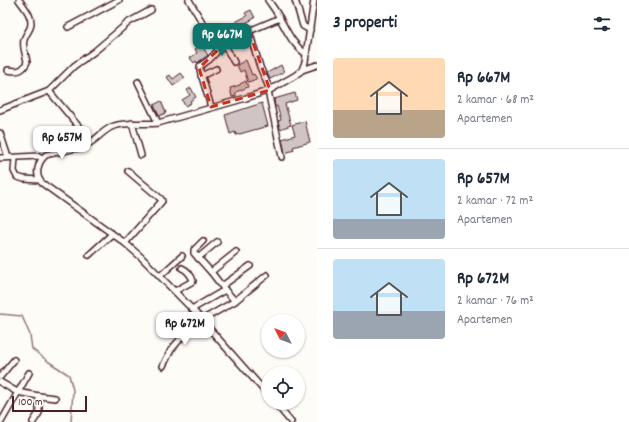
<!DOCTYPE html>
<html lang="id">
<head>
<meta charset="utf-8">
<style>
	body { margin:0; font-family:Dekko,sans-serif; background:#f6f6f7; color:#1f2937; height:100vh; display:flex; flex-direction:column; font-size:15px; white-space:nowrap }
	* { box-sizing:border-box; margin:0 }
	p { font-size:13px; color:#747a83 }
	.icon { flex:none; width:22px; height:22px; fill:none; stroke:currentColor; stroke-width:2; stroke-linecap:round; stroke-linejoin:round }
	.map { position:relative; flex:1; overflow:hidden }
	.panel { display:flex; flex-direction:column; background:#fff; width:312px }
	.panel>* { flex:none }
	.needle { width:26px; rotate:312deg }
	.fabs { position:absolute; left:261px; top:314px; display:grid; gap:8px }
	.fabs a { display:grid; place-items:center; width:44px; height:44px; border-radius:50%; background:#fff; box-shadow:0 1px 3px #0004; font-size:20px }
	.scale { position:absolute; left:12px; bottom:10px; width:75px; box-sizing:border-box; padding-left:4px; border:2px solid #4a1f2b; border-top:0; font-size:11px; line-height:14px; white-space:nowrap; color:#4a1f2b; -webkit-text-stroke:3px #fdfcf7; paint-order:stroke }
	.price { position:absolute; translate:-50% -34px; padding:0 9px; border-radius:8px; background:#fff; color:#222; font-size:13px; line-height:26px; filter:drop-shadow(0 1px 2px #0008) }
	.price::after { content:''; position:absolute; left:50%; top:24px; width:12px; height:9px; margin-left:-6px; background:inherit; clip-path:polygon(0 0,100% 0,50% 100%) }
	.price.on { background:#0f766e; color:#fff }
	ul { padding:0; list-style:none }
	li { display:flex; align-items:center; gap:12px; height:100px; padding:0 16px }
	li+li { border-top:1px solid #e0e1e3 }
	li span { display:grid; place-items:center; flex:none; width:112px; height:80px; border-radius:4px; color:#555 }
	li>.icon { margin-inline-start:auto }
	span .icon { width:48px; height:48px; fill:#fffc; stroke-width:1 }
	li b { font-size:17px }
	h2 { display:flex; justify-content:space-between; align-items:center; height:48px; padding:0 16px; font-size:17px }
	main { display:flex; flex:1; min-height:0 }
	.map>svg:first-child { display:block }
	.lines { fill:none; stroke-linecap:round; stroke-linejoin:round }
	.stream { stroke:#91777b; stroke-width:1.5 }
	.building { fill:#d0c5c4; stroke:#4a1f2b }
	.minor-casing { stroke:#4a1f2b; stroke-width:8 }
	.minor { stroke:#fdfcf7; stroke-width:5 }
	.marked { fill:#c8321e; fill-opacity:0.2; stroke:#c8321e; stroke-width:3; stroke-dasharray:8 5; stroke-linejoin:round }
</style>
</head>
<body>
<main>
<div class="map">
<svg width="317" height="422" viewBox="0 0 317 422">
	<rect width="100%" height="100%" fill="#fdfcf7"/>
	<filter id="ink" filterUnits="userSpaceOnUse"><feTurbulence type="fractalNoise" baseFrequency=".025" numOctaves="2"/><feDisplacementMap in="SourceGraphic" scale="8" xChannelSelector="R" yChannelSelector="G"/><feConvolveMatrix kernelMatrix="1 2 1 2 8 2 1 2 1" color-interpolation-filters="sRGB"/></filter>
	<g filter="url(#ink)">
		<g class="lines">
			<polyline class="stream" points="0,314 22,316 30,335 32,349 49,362 69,375 73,390 71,422"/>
		</g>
		<g class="building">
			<polygon points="251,10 255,18 240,26 239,24 237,26 235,22 247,16 245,13"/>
			<polygon points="204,44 206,48 204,49 208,55 197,63 196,61 194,63 190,58 197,53 195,49"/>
			<polygon points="246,60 252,75 254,74 257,79 248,82 244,70 240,72 237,65"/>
			<polygon points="281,65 284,72 270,79 267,73"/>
			<polygon points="181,73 185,78 173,86 167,77 170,75 173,79"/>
			<polygon points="246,81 248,87 236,92 236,96 232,97 230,88 240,85 240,84"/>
			<polygon points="191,88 196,97 190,101 191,103 185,106 182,100 190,95 187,90"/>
			<polygon points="295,93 297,100 285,104 291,125 280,129 278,121 281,120 277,106 275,107 274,99"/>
			<polygon points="161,101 166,113 159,116 154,105"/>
			<polygon points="262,103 268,126 236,135 235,132 230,134 225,115"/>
			<polygon points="305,121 310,142 293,147 294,150 285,153 282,139 295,135 292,125"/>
		</g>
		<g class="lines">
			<g class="minor-casing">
				<g id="minor">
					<polyline points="189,0 218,49"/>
					<path d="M 268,0 C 272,6 277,12 280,19 C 288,33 293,45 306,54"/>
					<polyline points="295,0 303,26 310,30"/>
					<polyline points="68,27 119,0"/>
					<polyline points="249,31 260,67 270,90"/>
					<polyline points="224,44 234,62"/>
					<path d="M 8,70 C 18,72 23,71 27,62 C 26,55 22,46 24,40 C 25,36 28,32 30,28 C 34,18 25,8 19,0"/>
					<polyline points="302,70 317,65"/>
					<polyline points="201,76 216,69"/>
					<polyline points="138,82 158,123"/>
					<polyline points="49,91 84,133 89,143"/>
					<polyline points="268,91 282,157"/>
					<polyline points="211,107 200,70 200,66 209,60 224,44 238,34 249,31 280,18"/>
					<polyline points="0,110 49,91 74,66 95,51 129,22 151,10"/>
					<polyline points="132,123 141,155"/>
					<polyline points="0,133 8,157"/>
					<polyline points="0,158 39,156 42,158"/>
					<polyline points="15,158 14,171 17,177 24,179 39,180"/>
					<polyline points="125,243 162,201 161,199 128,171"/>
					<polyline points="89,255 112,234"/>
					<polyline points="198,258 217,242"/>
					<polyline points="211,272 236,252"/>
					<polyline points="160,276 182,256"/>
					<polyline points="222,286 250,266"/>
					<polyline points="225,290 235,301"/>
					<path d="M 175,291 L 193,281 C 192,276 187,270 182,268"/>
					<polyline points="192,309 225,290 211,272 194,253 194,250 203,241"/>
					<polyline points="163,366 171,350 181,338 202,320 235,301 267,275"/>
					<polyline points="0,377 14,360"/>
					<polyline points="0,382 17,392 39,396 55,398"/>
					<path d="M 268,395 L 192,309 L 141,257 L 125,243 L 42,183 C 34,175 38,161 46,155 C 60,151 76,150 88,144 C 98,139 104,129 114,126 C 128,121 143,125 158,123 L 246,98 L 270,90 L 296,75 L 302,70 L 305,62 L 314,0"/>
					<polyline points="275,403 291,422"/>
					<polyline points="1,422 29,373"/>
					<polyline points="33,422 39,413 39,396"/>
				</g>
			</g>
			<use href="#minor" class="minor"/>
		</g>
	</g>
	<path class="marked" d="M 249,31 L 270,90 L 211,107 L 199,68 L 224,44 Z"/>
</svg>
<div class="fabs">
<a><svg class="needle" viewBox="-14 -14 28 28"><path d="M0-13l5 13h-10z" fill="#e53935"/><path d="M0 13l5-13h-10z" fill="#747a83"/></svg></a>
<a><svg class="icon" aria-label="locate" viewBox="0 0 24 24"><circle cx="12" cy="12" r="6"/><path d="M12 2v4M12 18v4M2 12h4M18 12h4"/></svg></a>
</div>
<div class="scale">100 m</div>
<b class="price on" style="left:222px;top:57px">Rp 667M</b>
<b class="price" style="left:62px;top:160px">Rp 657M</b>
<b class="price" style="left:185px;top:346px">Rp 672M</b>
</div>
<section class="panel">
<h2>3 properti<svg class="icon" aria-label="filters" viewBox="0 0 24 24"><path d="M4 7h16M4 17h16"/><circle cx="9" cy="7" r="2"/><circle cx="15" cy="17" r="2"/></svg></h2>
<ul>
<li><span style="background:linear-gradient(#ffd9b3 65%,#b9a48a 0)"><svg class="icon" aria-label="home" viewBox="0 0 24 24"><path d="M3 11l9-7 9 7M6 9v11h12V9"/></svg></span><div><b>Rp 667M</b><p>2 kamar · 68 m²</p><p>Apartemen</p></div></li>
<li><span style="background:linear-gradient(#bfe0f5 75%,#9aa5b1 0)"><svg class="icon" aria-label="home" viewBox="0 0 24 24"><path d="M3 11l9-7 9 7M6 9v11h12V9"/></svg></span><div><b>Rp 657M</b><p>2 kamar · 72 m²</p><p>Apartemen</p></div></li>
<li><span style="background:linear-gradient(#bfe0f5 65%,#9aa5b1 0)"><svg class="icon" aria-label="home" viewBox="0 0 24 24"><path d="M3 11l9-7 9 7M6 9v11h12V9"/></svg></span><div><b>Rp 672M</b><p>2 kamar · 76 m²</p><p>Apartemen</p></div></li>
</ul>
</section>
</main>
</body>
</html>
